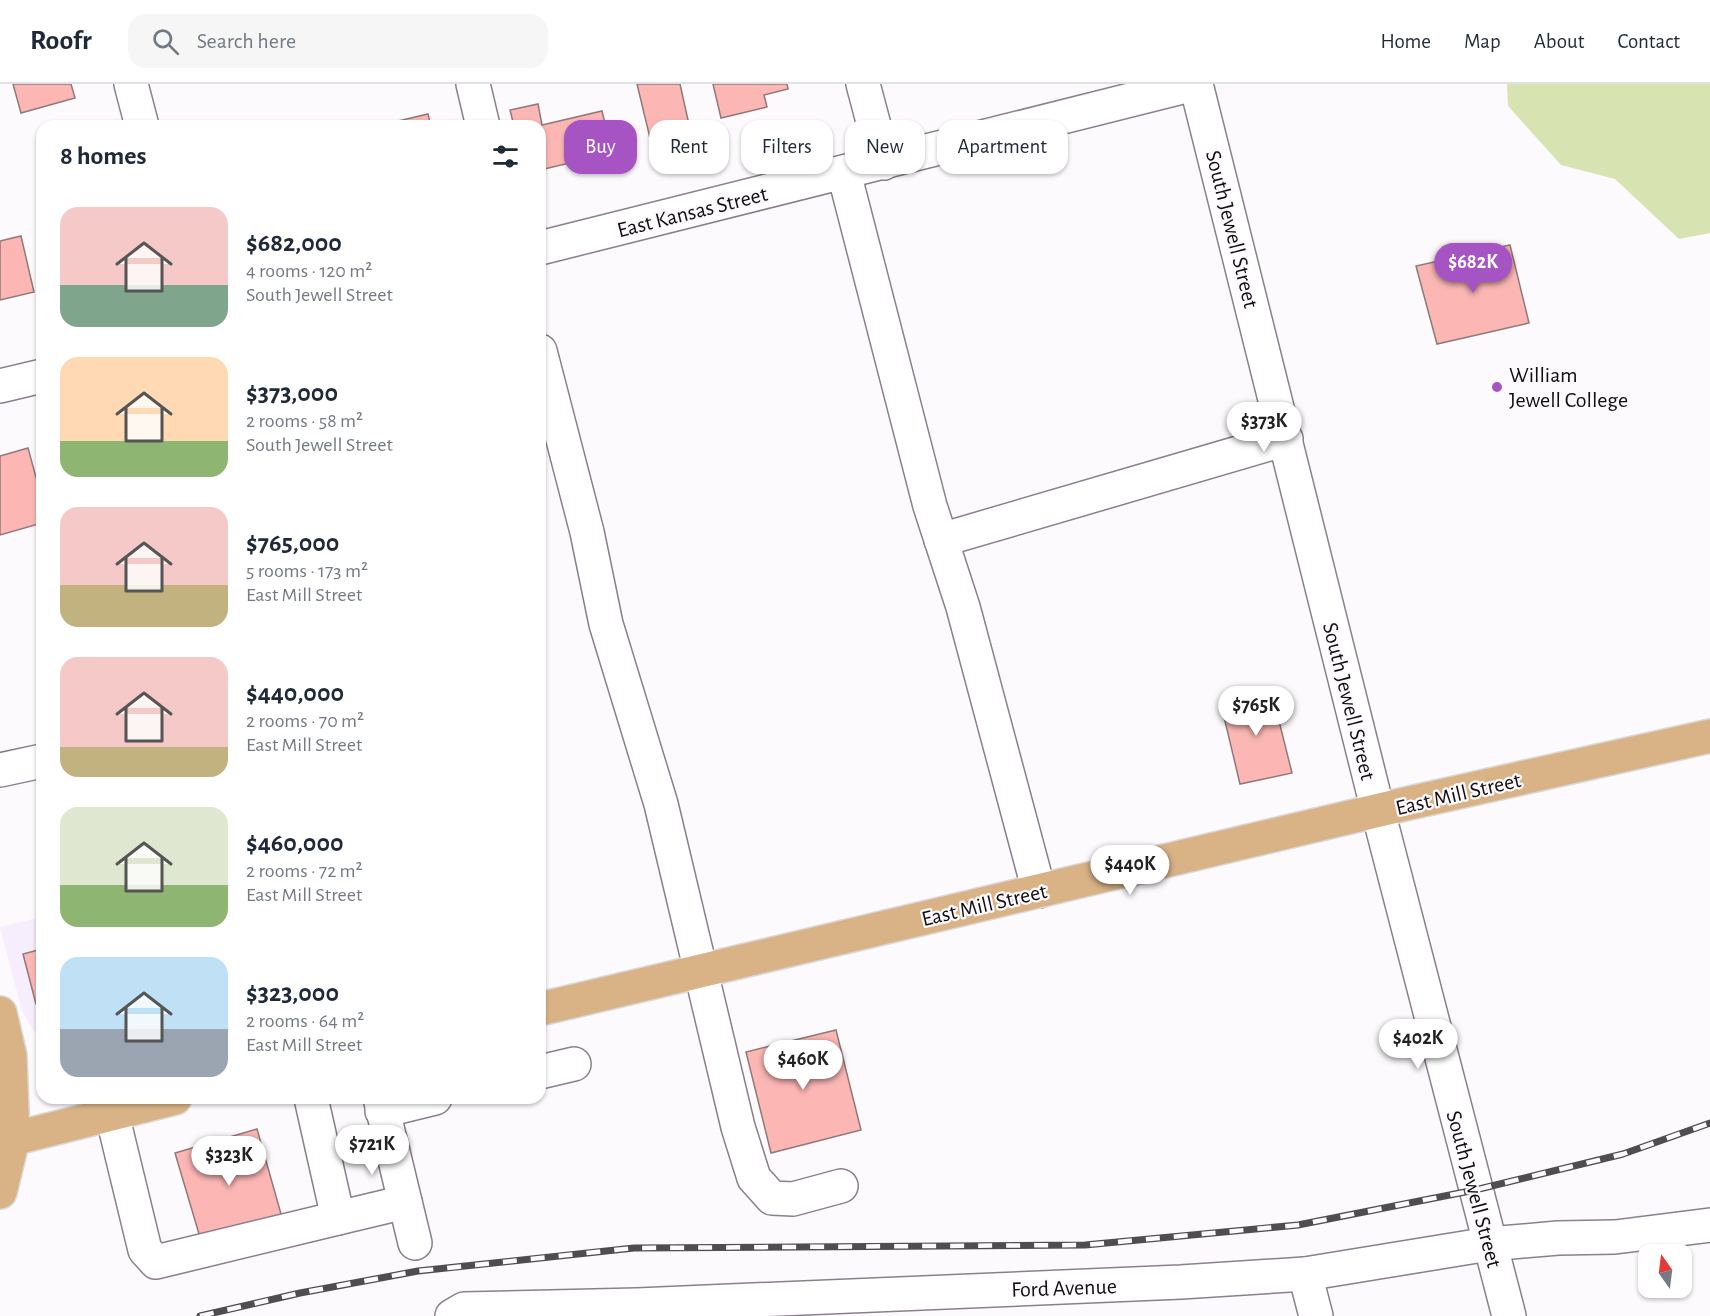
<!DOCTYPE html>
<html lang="en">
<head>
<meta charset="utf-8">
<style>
	body { margin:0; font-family:"Alegreya Sans",sans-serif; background:#f6f6f7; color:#1f2937; height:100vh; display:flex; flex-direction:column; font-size:22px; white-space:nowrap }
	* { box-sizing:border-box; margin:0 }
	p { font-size:20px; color:#747a83 }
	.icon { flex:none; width:33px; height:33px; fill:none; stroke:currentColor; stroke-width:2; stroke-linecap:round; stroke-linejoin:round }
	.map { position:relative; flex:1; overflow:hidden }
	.drawer { position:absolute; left:36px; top:36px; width:510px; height:984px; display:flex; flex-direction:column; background:#fff; border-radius:18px; box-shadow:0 2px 4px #0004 }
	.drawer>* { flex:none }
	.banner { position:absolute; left:564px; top:36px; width:570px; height:54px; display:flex; gap:12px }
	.needle { width:39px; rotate:346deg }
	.controls { position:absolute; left:1638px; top:1160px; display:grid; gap:12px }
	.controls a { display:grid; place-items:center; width:54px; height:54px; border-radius:12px; background:#fff; box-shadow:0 2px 4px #0004; font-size:30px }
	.price { position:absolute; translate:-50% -51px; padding:0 14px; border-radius:21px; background:#fff; color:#222; font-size:20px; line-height:39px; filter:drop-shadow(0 2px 3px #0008) }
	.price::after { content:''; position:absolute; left:50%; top:36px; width:18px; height:14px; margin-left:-9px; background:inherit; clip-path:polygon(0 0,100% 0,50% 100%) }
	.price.active { background:#a654c3; color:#fff }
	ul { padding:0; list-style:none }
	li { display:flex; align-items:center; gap:18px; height:150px; padding:0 24px }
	li span { display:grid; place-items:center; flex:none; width:168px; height:120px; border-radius:18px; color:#555 }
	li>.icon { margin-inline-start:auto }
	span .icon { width:72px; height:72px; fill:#fffc; stroke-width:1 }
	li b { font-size:26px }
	h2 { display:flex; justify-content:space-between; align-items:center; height:72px; padding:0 24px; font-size:26px }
	.pill { padding:0 21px; border-radius:18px; background:#fff; box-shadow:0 2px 4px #0004; font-size:21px; line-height:54px }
	.pill.active { background:#a654c3; color:#fff }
	header { display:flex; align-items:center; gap:36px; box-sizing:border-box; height:84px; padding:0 30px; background:#fff; border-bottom:2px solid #e0e1e3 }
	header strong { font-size:28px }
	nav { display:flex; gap:33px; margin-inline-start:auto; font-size:21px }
	.search { width:420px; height:54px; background:#f6f6f7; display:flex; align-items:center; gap:15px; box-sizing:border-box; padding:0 21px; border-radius:18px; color:#747a83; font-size:22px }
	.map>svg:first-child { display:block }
	.commercial { fill:#f6edfd }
	.green { fill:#d7e3b1 }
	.building { fill:#fcb7b5; stroke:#8e7a79; stroke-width:1.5 }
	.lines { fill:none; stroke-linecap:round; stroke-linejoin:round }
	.minor-casing { stroke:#8a7f8d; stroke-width:36 }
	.major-casing { stroke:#d9d8d9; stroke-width:36 }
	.minor { stroke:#fff; stroke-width:33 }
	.major { stroke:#d9b386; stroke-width:33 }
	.rail-casing { stroke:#504d51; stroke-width:7 }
	.rail { stroke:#fdfafd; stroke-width:4.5; stroke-dasharray:14; stroke-linecap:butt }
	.poi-dot { fill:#a654c3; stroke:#fdfafd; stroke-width:2 }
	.labels { text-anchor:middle; stroke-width:4.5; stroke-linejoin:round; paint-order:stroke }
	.street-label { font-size:22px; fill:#100c11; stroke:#fdfafd }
	.poi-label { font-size:22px; fill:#100c11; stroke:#fdfafd; text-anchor:start }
</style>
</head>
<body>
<header>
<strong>Roofr</strong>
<div class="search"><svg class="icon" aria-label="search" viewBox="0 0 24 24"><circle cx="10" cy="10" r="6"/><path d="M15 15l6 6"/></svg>Search here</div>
<nav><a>Home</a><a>Map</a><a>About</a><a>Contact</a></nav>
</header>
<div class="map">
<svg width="1710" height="1232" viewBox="0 0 1710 1232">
	<rect width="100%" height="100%" fill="#fdfafd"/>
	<polygon class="commercial" points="42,833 42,960 22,927 0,843"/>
	<polygon class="green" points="1507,0 1710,0 1710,149 1679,155 1615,95 1561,81 1508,22"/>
	<g class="building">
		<polygon points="13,0 71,0 75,14 21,29"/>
		<polygon points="637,0 680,0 690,45 650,54"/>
		<polygon points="713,0 787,0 788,5 764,11 767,23 721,34"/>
		<polygon points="538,20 542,41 602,27 612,69 540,86 540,42 514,42 510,26"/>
		<polygon points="428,30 431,42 377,42"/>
		<polygon points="21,152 34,208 0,216 0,157"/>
		<polygon points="1510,161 1529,239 1437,260 1416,182"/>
		<polygon points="28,364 42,415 42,439 0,451 0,372"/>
		<polygon points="1271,605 1292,689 1240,700 1220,616"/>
		<polygon points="42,865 42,918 36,920 23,870"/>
		<polygon points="836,946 861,1046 771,1069 746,968"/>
		<polygon points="257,1045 283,1137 202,1160 175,1069"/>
	</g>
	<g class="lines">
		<g class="minor-casing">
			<g id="minor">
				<polyline points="131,0 142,42"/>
				<polyline points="473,0 483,42"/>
				<polyline points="863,0 884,79"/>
				<polyline points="1196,0 1378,727 1509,1232"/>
				<polyline points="844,89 930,422 963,523 1039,807"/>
				<polyline points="540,164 1194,0"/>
				<polyline points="540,267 587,448 606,540 661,720 738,1043 754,1094 772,1114 793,1115 841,1102"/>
				<polyline points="0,302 42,292"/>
				<polyline points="941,456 1286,355"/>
				<polyline points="0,686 42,677"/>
				<polyline points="540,988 574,980"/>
				<polyline points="380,1014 415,1159"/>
				<polyline points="382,1027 435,1014"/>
				<polyline points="112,1030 145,1166 156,1178 338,1134 311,1014"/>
				<polyline points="338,1134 405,1118"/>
				<polyline points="1305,1190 1316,1232"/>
				<polyline points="452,1232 464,1225 637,1221 1181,1198 1305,1190 1489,1160 1558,1154 1615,1153 1710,1141"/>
			</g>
		</g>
		<g class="major-casing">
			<g id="major">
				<polyline points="540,925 1405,720 1710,652"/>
				<polyline points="0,929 10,972 13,1055 0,1108"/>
				<polyline points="0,1058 175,1014"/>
			</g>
		</g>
		<use href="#minor" class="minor"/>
		<use href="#major" class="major"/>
		<g class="rail-casing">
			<polyline id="rail" points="200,1232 300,1209 418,1187 634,1164 1085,1161 1298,1141 1475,1106 1623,1070 1710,1039"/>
		</g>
		<use href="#rail" class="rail"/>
	</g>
	<circle class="poi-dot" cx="1497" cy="303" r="6"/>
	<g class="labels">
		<g class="street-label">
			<text transform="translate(692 127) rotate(-14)" y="8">East Kansas Street</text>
			<text transform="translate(1233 145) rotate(76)" y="8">South Jewell Street</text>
			<text transform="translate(1350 617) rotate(76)" y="8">South Jewell Street</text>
			<text transform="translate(1458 709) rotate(-13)" y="8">East Mill Street</text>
			<text transform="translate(984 820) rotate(-13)" y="8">East Mill Street</text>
			<text transform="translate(1475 1105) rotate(75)" y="8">South Jewell Street</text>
			<text transform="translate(1064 1203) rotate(-2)" y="8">Ford Avenue</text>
		</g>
		<g class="poi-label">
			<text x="1509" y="298">William<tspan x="1509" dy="25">Jewell College</tspan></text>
		</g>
	</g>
</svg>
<div class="controls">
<a><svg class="needle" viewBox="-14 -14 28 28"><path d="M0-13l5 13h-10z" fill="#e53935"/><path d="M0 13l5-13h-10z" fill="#747a83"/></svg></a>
</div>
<b class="price active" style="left:1473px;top:210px">$682K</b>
<b class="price" style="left:1264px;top:369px">$373K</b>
<b class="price" style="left:1256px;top:653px">$765K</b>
<b class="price" style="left:1130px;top:812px">$440K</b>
<b class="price" style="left:1418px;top:986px">$402K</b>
<b class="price" style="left:803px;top:1007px">$460K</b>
<b class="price" style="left:372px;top:1092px">$721K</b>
<b class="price" style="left:229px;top:1103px">$323K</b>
<div class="banner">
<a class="pill active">Buy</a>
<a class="pill">Rent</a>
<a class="pill">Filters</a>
<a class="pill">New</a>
<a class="pill">Apartment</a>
</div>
<section class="drawer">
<h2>8 homes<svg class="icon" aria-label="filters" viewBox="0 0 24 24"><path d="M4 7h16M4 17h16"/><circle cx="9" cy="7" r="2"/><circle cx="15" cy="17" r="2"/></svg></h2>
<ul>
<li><span style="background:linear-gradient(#f6c9c9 65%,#7fa58c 0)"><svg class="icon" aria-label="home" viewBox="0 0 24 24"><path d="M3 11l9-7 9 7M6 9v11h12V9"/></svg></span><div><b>$682,000</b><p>4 rooms · 120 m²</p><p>South Jewell Street</p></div></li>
<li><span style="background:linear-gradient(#ffd9b3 70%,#8fb573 0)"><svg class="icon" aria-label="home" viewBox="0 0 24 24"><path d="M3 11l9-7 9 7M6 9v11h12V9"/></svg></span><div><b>$373,000</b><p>2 rooms · 58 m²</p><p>South Jewell Street</p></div></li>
<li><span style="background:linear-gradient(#f6c9c9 65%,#c2b280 0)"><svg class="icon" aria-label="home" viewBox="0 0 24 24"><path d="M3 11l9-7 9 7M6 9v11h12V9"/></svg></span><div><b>$765,000</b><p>5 rooms · 173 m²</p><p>East Mill Street</p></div></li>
<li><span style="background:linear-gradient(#f6c9c9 75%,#c2b280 0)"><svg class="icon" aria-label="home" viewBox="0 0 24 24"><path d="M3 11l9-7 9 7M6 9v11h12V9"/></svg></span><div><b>$440,000</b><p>2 rooms · 70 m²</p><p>East Mill Street</p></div></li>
<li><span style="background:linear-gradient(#dfe7d0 65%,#8fb573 0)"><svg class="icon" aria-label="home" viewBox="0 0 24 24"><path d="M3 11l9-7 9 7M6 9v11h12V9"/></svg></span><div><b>$460,000</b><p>2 rooms · 72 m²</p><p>East Mill Street</p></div></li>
<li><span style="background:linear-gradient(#bfe0f5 60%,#9aa5b1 0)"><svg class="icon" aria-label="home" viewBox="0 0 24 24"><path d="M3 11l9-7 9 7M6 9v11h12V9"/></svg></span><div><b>$323,000</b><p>2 rooms · 64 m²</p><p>East Mill Street</p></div></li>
</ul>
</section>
</div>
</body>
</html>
